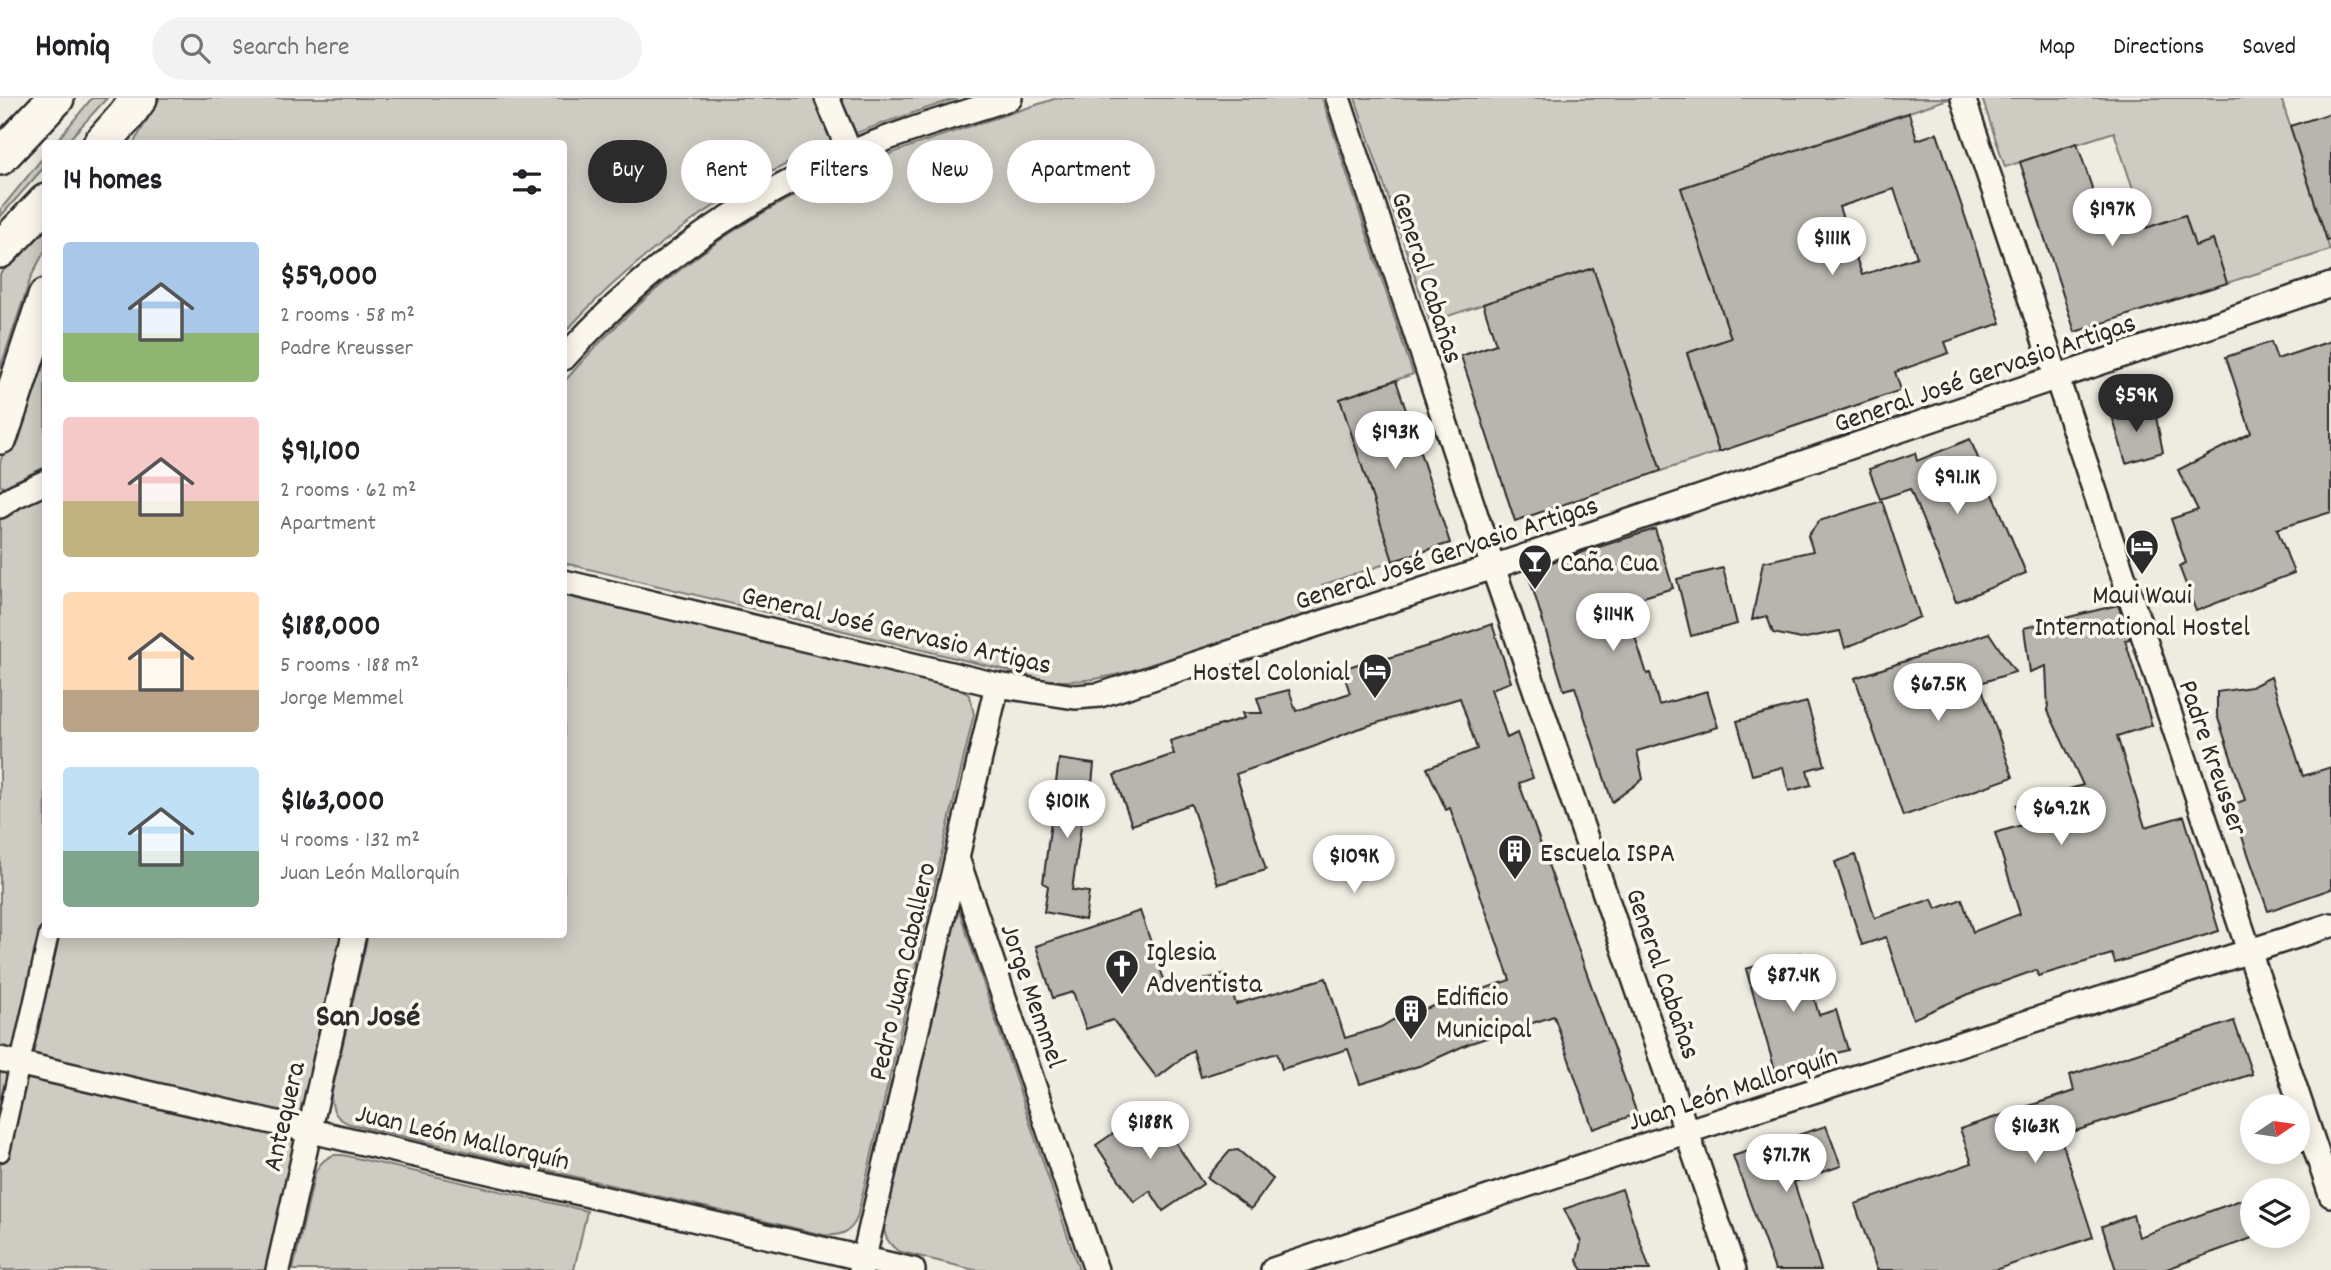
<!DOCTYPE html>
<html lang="en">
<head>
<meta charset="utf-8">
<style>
	body { margin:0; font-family:Dekko,sans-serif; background:#f2f2f2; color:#202124; height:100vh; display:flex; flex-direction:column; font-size:26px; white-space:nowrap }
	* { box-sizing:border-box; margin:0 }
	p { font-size:23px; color:#757577 }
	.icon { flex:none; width:38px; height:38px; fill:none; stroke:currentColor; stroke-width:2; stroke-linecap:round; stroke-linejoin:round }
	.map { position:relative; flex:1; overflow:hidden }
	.panel { position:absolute; left:42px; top:42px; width:525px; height:798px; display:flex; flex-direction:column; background:#fff; border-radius:7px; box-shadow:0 4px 18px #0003 }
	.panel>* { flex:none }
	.banner { position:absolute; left:588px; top:42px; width:665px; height:63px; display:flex; gap:14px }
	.needle { width:46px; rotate:77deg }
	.buttons { position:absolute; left:2240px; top:996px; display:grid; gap:14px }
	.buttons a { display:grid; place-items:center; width:70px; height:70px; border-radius:50%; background:#fff; box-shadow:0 4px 18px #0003; font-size:35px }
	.price { position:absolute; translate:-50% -60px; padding:0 16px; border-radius:24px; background:#fff; color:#222; font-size:23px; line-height:46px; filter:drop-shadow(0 2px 4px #0008) }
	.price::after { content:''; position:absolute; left:50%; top:42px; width:21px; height:16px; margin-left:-10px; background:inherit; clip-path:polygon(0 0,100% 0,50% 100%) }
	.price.current { background:#2b2b2b; color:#fff }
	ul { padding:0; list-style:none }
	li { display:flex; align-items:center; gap:21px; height:175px; padding:0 21px }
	li span { display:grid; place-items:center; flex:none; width:196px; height:140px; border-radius:7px; color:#555 }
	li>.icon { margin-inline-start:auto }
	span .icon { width:84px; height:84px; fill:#fffc; stroke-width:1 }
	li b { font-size:30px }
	h2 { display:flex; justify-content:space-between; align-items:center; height:84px; padding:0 21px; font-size:30px }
	.pill { padding:0 24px; border-radius:32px; background:#fff; box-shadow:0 4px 18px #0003; font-size:24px; line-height:63px }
	.pill.current { background:#2b2b2b; color:#fff }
	header { display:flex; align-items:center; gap:42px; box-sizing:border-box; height:98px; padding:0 35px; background:#fff; border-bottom:2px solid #e0e0e0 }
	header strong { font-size:33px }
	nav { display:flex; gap:38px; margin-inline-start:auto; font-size:24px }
	.search { width:490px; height:63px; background:#f2f2f2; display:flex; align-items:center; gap:18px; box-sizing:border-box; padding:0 24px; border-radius:38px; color:#757577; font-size:26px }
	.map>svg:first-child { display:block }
	.green { fill:#cecbc2; stroke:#7c7b76; stroke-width:2 }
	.building { fill:#b8b5ae; stroke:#2b2b2b; stroke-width:2; fill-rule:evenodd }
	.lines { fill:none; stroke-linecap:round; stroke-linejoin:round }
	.pedestrian-casing { stroke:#2b2b2b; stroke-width:23 }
	.minor-casing { stroke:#2b2b2b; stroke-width:28 }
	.primary-casing { stroke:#2b2b2b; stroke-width:40 }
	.pedestrian { stroke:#fbf7ec; stroke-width:18 }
	.minor { stroke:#fbf7ec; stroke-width:23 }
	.primary { stroke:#fbf7ec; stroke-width:35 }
	.labels { text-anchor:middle; stroke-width:7; stroke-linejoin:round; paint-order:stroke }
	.street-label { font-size:28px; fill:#2b2b2b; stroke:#fbf7ec }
	.poi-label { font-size:28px; fill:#2b2b2b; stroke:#fbf7ec; text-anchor:start }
	.quarter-label { font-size:32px; font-weight:bold; fill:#2b2b2b; stroke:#fbf7ec }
</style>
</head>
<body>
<header>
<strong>Homiq</strong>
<div class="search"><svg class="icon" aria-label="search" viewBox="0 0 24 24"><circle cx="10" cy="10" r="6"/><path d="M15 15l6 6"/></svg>Search here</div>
<nav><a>Map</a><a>Directions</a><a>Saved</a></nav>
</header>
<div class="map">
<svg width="2331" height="1172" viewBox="0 0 2331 1172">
	<rect width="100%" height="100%" fill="#eeebe0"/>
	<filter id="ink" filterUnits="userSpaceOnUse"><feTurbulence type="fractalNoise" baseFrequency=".0143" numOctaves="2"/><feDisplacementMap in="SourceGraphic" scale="14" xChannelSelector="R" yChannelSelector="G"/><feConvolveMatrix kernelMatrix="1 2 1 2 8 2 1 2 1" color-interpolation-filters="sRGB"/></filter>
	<g filter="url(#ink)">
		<g class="green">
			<polygon points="92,0 107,0 66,45 55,45"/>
			<path d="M 160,0 L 958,0 C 916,14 873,27 832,45 C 732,87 637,155 564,235 L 564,46 L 133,46 Z"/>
			<path d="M 1057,0 L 1322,0 L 1413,276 L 1340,301 L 1394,463 L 1322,487 L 1329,509 L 1127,574 C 1099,582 1075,585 1046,582 L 564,465 L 564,284 C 636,200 725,127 827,82 C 901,48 980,26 1057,0 Z"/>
			<polygon points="1355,0 1948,0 1948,1 1682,90 1731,240 1687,256 1719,354 1661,373 1593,170 1430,224"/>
			<polygon points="1982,0 2281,0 2330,152 2227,185 2213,142 2195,148 2185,117 2146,130 2114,34 2005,69"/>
			<polygon points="45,57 45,68 0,119 0,112"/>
			<polygon points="45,128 45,152 31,179 0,271 0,176"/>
			<polygon points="45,227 45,369 3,389 0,388 0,365"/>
			<polygon points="45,384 46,836 354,837 278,1172 0,1172 0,408"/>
			<path d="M 564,498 L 953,587 L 969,597 L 974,616 L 857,1120 C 851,1135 840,1138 824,1137 L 350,1026 C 336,1021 332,1013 331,998 L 368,837 L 564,836 Z"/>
			<path d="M 957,806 L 1079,1172 L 974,1172 L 898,1153 C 886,1144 883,1135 884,1120 Z"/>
			<path d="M 334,1057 L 343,1057 L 587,1113 L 574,1172 L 293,1172 L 315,1075 C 320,1065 324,1061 334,1057 Z"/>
		</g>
		<g class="building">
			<path d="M 1909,15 L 1917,42 L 1937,35 L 2001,225 L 1945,244 L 1949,255 L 1895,274 L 1901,292 L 1719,354 L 1687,255 L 1731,240 L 1681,90 ZM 1894,91 L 1917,159 L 1862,177 L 1839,109 Z"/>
			<polygon points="2331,15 2331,141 2327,142 2290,28"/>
			<polygon points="2077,45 2106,132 2143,121 2146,130 2185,117 2195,148 2213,142 2227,185 2075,234 2020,64"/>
			<polygon points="1593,170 1661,373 1515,423 1461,258 1496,246 1483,206"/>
			<polygon points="2331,243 2331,414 2277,431 2294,475 2196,513 2179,468 2186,465 2171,421 2198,412 2178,372 2251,335 2226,259 2271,244 2277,261"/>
			<polygon points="1396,282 1450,445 1393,463 1340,301"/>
			<polygon points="2107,301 2131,317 2139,320 2156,319 2163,354 2126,365"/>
			<polygon points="1970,341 2026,475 1956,504 1910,391 1880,401 1869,371 1915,355 1917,363"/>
			<polygon points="1882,403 1920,519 1845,550 1840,533 1801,541 1773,535 1767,518 1752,522 1763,464 1813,453 1808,438 1819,423"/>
			<polygon points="1655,431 1673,490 1624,505 1647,576 1650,575 1659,607 1707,593 1718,629 1637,653 1643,681 1612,704 1575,589 1564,592 1527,472"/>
			<polygon points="1723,470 1737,526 1691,538 1677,481"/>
			<polygon points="2118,507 2130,541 2125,542 2152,627 2117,638 2145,729 2184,718 2219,833 2115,865 2112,856 2038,878 2036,872 1969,896 1913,921 1886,839 1862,847 1835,764 1855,757 1875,820 1932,801 1936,811 1962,801 1973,834 2020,816 1995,735 2022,727 2016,707 2083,687 2048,613 2046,568 2030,574 2024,530"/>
			<polygon points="1492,526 1511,584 1491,591 1507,640 1517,635 1533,680 1519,685 1637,1016 1593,1031 1554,918 1468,946 1422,967 1360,986 1348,951 1282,971 1277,955 1201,979 1193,952 1157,980 1113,922 1086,931 1073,894 1053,900 1036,848 1140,813 1168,893 1226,875 1236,906 1326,880 1345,940 1381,929 1393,922 1510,882 1450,710 1446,712 1427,670 1477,651 1460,600 1357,631 1313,649 1236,676 1266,772 1218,786 1191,706 1132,727 1114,677 1174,656 1170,643 1244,620 1242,615 1262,615 1257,600 1289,592 1296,613 1350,595 1342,571 1384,558 1385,561 1441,544"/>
			<polygon points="1989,535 2015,574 1980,585 2013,679 1903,718 1855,580"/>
			<polygon points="2271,579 2303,678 2331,669 2331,791 2268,813 2231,707 2245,702 2217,617 2217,594 2251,589"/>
			<polygon points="1807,604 1825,667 1807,672 1811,687 1789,693 1783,669 1752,677 1737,623"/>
			<polygon points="1059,661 1094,666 1092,686 1087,686 1072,792 1089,794 1085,822 1044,814 1048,788 1043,785"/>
			<polygon points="1801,855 1819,917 1836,912 1848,952 1775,972 1746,871"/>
			<polygon points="2234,923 2252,976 2060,1038 2093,1139 1995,1172 1877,1172 1855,1106 1972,1065 1960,1031 2074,993 2070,977"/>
			<polygon points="1152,1009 1203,1086 1163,1113 1150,1093 1134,1104 1096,1047"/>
			<polygon points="1826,1028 1841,1068 1794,1084 1821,1172 1775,1172 1733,1058"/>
			<polygon points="1238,1052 1273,1081 1251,1111 1207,1079 1230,1053"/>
			<polygon points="1622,1091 1650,1172 1583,1172 1577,1163 1581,1144 1564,1111"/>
			<polygon points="2252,1098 2252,1140 2164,1172 2116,1172 2102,1128 2133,1117 2139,1139"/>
		</g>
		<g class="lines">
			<g class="pedestrian-casing">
				<polyline id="pedestrian" points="0,1054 49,836"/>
			</g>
			<g class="minor-casing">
				<g id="minor">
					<polyline points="827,0 850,55"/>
					<polyline points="1338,0 1493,469 1734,1172"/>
					<polyline points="1963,0 2331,1097"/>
					<path d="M 564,260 C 643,172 739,103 848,56 C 900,33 956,18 1010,0"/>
					<polyline points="0,408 15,398 46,384"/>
					<polyline points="564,484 997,587 1075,599 1100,597 1493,469 2331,187"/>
					<polyline points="957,760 1096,1172"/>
					<polyline points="0,961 913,1172"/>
					<polyline points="278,1172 354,836"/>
					<polyline points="861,1172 997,587"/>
					<polyline points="1273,1172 1688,1033 2331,827"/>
				</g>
			</g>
			<g class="primary-casing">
				<g id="primary">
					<polyline points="101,46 125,19 139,0"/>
					<polyline points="0,59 56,0"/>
					<polyline points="0,152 46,104"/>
					<polyline points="0,338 46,199"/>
				</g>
			</g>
			<use href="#pedestrian" class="pedestrian"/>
			<use href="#minor" class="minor"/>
			<use href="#primary" class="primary"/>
		</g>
	</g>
	<defs>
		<g id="hotel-pin" transform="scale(1.75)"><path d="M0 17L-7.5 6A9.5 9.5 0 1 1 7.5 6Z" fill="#2b2b2b" stroke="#fbf7ec"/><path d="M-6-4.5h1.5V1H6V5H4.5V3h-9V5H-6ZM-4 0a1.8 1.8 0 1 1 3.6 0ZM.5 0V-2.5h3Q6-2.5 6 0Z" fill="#fff"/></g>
		<g id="bar-pin" transform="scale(1.75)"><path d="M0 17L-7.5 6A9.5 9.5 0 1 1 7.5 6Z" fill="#2b2b2b" stroke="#fbf7ec"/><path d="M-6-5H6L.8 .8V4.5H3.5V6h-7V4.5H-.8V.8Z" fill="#fff"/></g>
		<g id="building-pin" transform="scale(1.75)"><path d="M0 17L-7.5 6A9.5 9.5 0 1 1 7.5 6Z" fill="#2b2b2b" stroke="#fbf7ec"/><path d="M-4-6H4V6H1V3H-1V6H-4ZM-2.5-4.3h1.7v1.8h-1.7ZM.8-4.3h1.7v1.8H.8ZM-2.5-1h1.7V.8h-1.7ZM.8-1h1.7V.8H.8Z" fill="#fff"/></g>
		<g id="church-pin" transform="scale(1.75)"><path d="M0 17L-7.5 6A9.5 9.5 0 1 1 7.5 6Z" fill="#2b2b2b" stroke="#fbf7ec"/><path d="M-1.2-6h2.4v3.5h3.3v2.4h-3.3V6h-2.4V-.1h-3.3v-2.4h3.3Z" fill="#fff"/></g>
	</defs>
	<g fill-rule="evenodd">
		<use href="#hotel-pin" x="2142" y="448"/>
		<use href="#bar-pin" x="1535" y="463"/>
		<use href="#hotel-pin" x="1375" y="572"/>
		<use href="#building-pin" x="1515" y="753"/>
		<use href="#church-pin" x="1122" y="868"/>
		<use href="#building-pin" x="1411" y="913"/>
	</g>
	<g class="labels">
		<g class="street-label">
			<text transform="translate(1429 179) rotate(72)" y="10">General Cabañas</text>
			<text transform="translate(1984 273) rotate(-19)" y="10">General José Gervasio Artigas</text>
			<text transform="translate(1446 453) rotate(-18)" y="10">General José Gervasio Artigas</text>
			<text transform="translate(897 530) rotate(13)" y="10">General José Gervasio Artigas</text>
			<text transform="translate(2215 659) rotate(71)" y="10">Padre Kreusser</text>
			<text transform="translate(900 873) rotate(-77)" y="10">Pedro Juan Caballero</text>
			<text transform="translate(1665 875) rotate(71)" y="10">General Cabañas</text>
			<text transform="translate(1035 897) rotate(71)" y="10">Jorge Memmel</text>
			<text transform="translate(1732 989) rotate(-18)" y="10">Juan León Mallorquín</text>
			<text transform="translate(282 1018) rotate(-77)" y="10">Antequera</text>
			<text transform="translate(463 1037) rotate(13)" y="10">Juan León Mallorquín</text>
		</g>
		<g class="poi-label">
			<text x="1560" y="473">Caña Cua</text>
			<text x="2142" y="505" text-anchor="middle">Maui Waui<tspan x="2142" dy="32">International Hostel</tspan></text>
			<text x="1350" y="582" text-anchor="end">Hostel Colonial</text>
			<text x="1540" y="763">Escuela ISPA</text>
			<text x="1146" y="862">Iglesia<tspan x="1146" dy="32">Adventista</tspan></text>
			<text x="1436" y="907">Edificio<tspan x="1436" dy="32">Municipal</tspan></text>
		</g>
		<g class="quarter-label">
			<text x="368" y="927">San José</text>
		</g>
	</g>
</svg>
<div class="buttons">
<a><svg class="needle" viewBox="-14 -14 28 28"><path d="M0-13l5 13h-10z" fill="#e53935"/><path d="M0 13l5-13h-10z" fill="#757577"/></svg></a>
<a><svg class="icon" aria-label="layers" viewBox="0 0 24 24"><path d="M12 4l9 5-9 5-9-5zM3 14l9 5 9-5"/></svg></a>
</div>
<b class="price" style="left:2112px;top:150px">$197K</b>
<b class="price" style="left:1832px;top:179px">$111K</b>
<b class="price current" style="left:2136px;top:336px">$59K</b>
<b class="price" style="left:1395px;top:373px">$193K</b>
<b class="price" style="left:1957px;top:418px">$91.1K</b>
<b class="price" style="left:1613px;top:555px">$114K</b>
<b class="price" style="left:1938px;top:625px">$67.5K</b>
<b class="price" style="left:1067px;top:742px">$101K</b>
<b class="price" style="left:2061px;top:749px">$69.2K</b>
<b class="price" style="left:1354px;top:797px">$109K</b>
<b class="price" style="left:1793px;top:916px">$87.4K</b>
<b class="price" style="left:1150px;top:1063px">$188K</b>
<b class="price" style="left:2035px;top:1067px">$163K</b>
<b class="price" style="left:1786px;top:1096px">$71.7K</b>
<div class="banner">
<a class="pill current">Buy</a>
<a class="pill">Rent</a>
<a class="pill">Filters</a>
<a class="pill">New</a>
<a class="pill">Apartment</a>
</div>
<section class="panel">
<h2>14 homes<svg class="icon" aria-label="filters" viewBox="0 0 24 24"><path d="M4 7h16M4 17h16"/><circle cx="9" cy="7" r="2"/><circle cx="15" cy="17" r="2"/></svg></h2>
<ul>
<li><span style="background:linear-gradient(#a9c7e8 65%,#8fb573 0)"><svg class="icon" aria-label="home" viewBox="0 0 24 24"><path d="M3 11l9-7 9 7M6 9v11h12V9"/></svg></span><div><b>$59,000</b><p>2 rooms · 58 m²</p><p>Padre Kreusser</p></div></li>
<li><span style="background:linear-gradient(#f6c9c9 60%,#c2b280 0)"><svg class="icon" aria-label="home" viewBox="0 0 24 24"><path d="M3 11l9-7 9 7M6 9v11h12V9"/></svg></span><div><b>$91,100</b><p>2 rooms · 62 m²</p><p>Apartment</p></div></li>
<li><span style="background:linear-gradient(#ffd9b3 70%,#b9a48a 0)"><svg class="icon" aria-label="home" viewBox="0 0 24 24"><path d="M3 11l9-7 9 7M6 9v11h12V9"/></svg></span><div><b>$188,000</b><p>5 rooms · 188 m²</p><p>Jorge Memmel</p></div></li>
<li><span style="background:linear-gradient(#bfe0f5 60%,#7fa58c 0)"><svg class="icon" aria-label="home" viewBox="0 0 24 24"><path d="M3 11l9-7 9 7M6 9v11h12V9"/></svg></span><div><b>$163,000</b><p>4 rooms · 132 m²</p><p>Juan León Mallorquín</p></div></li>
</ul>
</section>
</div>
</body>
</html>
